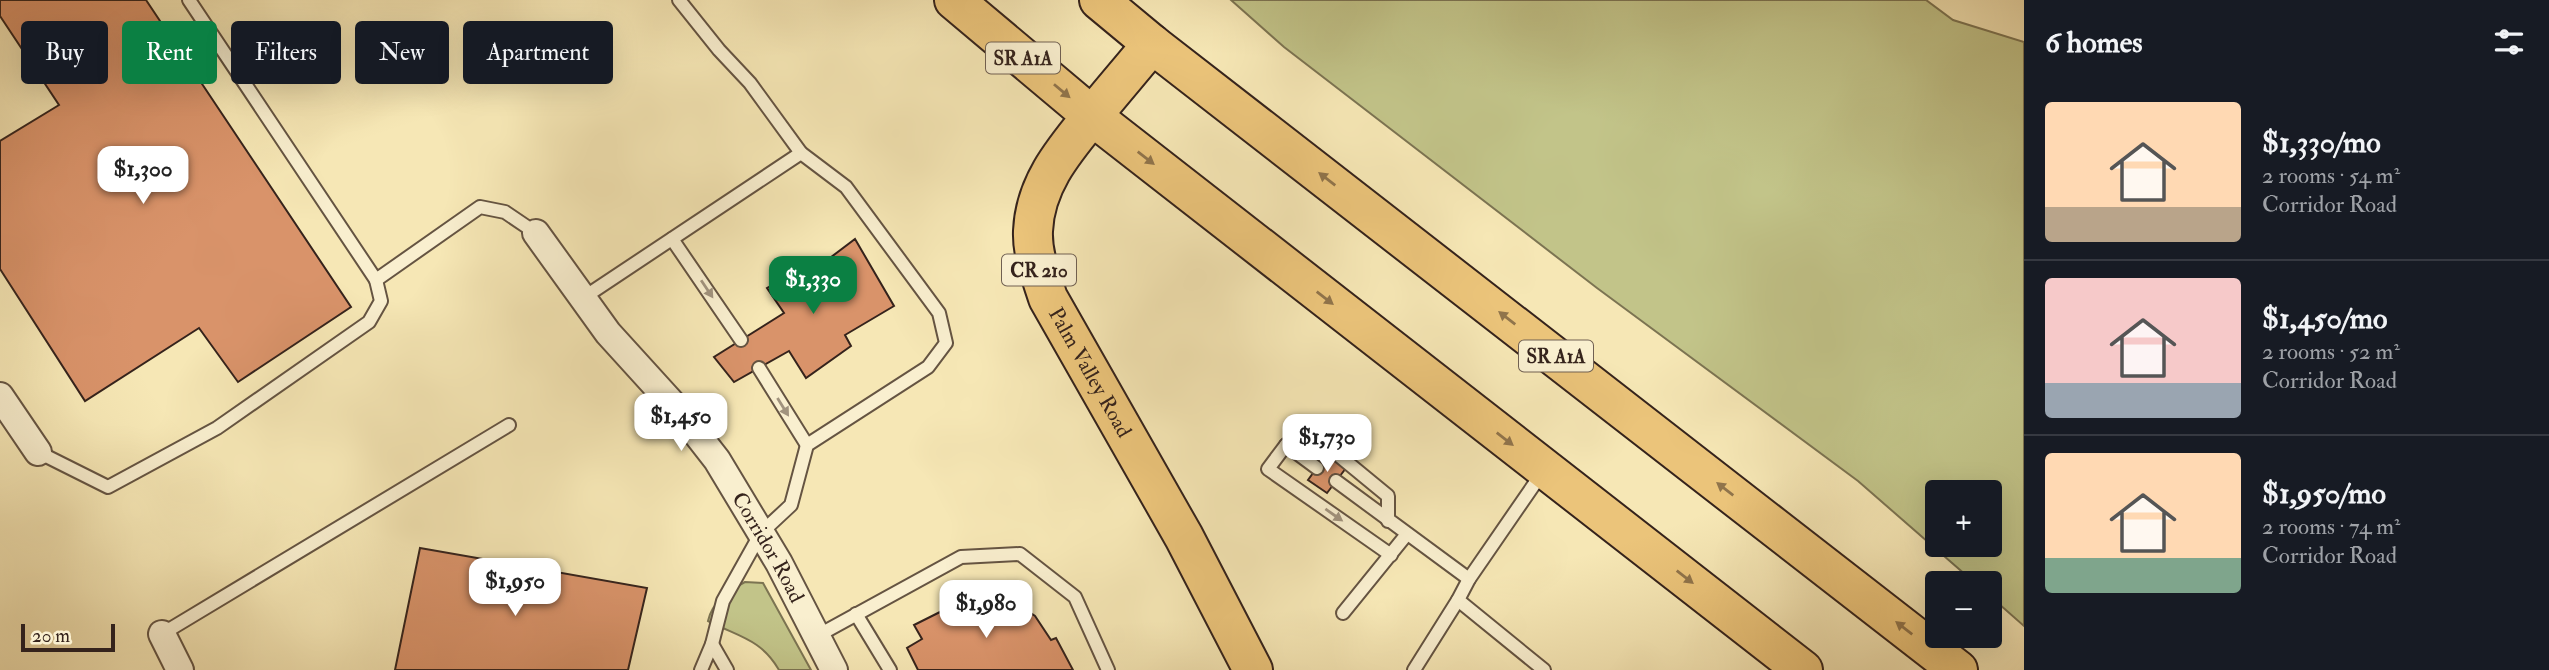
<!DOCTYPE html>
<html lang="en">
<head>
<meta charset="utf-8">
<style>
	body { margin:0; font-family:"IM FELL Double Pica",serif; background:#20242c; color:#f1f3f6; height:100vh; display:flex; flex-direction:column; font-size:26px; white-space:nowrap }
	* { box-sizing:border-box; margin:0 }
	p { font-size:23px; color:#9ea1a6 }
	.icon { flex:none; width:38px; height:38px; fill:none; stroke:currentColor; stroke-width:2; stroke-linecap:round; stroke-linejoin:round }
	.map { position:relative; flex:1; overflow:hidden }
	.details { display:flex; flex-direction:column; background:#171b24; width:525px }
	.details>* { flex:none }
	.banner { position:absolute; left:21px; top:21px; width:665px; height:63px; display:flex; gap:14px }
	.fabs { position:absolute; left:1925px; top:480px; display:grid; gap:14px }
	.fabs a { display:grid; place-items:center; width:77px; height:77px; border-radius:7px; background:#171b24; box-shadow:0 7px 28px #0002; font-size:35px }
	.scale { position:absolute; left:21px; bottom:18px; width:94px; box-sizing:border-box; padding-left:7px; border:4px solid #35231c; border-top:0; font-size:19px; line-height:24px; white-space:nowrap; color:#35231c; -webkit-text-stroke:5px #f9efcf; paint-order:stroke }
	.price { position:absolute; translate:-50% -60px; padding:0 16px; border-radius:14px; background:#fff; color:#222; font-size:23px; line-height:46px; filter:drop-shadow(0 2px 4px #0008) }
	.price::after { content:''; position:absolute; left:50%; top:42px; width:21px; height:16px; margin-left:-10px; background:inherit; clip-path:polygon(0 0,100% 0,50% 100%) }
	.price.on { background:#0b8043; color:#fff }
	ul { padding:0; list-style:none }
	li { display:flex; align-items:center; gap:21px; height:175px; padding:0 21px }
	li+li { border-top:2px solid #363941 }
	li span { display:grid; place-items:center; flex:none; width:196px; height:140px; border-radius:7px; color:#555 }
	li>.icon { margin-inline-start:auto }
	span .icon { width:84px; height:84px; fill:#fffc; stroke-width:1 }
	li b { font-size:30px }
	h2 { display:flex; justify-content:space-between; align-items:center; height:84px; padding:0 21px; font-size:30px }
	.chip { padding:0 24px; border-radius:7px; background:#171b24; box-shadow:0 7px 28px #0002; font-size:24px; line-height:63px }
	.chip.on { background:#0b8043; color:#fff }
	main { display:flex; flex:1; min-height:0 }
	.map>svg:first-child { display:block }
	.green { fill:#c2c489; stroke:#7c7452; stroke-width:2; fill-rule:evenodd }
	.building { fill:#d9936a; stroke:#35231c; stroke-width:2 }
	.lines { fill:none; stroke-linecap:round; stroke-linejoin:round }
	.lane-casing { stroke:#655442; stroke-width:16 }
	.street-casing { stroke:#655442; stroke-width:30 }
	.primary-casing { stroke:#35231c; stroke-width:42 }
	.lane { stroke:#f9efcf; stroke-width:12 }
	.street { stroke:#f9efcf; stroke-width:26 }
	.primary { stroke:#ebc47a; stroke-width:38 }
	.oneway { fill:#90744b }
	.oneway2 { fill:#a1937e }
	.labels { text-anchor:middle; stroke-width:7; stroke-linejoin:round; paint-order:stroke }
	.shield { fill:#f9efcf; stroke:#706052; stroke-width:2 }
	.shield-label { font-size:19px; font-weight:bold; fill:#35231c }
	.street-label { font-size:21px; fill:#35231c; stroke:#f9efcf }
</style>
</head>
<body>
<main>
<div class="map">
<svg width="2024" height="670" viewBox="0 0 2024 670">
	<rect width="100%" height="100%" fill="#f6e7b5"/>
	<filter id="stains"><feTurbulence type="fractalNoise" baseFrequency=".00286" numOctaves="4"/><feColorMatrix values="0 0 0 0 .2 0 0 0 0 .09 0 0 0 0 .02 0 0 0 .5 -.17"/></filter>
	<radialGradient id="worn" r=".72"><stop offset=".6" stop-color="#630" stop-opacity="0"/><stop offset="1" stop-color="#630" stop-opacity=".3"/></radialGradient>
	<g class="green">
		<path d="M 1231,0 L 1926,0 L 1953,20 L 2024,42 L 2024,626 L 1990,596 L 1990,583 L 1975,583 L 1858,481 L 1597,288 L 1284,47 ZM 1937,492 L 1990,492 L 1990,544 L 1937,544 Z"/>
		<path d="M 745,582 L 763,583 L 811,670 L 779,670 C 761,639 739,637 708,621 C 712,602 728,591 745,582 Z"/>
	</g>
	<g class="building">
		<polygon points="0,0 146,0 351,307 238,382 199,328 85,401 0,269 0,141 59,105 0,16"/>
		<polygon points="855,239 894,306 845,335 851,346 806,378 789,351 734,382 714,357 784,313 767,288 795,272 802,279"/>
		<polygon points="1327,454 1346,468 1327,493 1308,480"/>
		<polygon points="420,548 647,588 628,670 395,670"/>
		<polygon points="993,597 1016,603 1035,616 1051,640 1056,638 1073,670 918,670 907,648 922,639 914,625 954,605 956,610"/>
	</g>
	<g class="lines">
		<g class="lane-casing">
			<g id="lane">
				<polyline points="189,0 376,280 480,207 505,212 536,233"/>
				<polyline points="672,239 741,340"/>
				<polyline points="583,298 801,153 750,83 719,50 679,0"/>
				<polyline points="759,368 807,445"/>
				<polyline points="1286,445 1317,468"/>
				<polyline points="38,452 108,487 217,428 369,322 381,301 376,280"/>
				<polyline points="1542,473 1469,579 1458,600 1544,670"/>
				<polyline points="1336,481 1469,579"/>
				<polyline points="1388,521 1388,496 1309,431 1286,445 1268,469 1391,555"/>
				<polyline points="1343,613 1407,534"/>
				<polyline points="856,614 890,670"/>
				<polyline points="162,634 509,425"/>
				<polyline points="817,636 961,557 1020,554 1075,597 1108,670"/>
				<polyline points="712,644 727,670"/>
				<polyline points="701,670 712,644 723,601 761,533 791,505 807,445 928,367 946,343 939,313 846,187 801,153"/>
				<polyline points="1414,670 1458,600"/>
			</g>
		</g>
		<g class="street-casing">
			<g id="street">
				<path id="s1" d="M 536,233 L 608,333 L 678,410 L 717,460 L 779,563 L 834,670"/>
				<polyline points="0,396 38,452"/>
				<polyline points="162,634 180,670"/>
			</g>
		</g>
		<g class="primary-casing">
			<g id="primary">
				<polyline points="954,0 1092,116 1803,670"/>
				<polyline points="1099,0 1152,44 1958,670"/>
				<path id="s2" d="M 1152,44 C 1134,66 1115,88 1097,110 C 1068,146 1035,181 1033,231 C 1032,254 1041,276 1048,298 L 1184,537 L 1253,670"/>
			</g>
		</g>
		<use href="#lane" class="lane"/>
		<use href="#street" class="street"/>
		<use href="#primary" class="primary"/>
	</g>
	<defs><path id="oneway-solid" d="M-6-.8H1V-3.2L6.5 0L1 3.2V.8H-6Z" transform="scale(1.75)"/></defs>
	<g class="oneway">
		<use href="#oneway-solid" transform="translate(1062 91) rotate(40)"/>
		<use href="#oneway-solid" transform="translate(1146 158) rotate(38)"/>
		<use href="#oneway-solid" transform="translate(1327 179) rotate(-142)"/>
		<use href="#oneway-solid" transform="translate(1325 298) rotate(38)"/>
		<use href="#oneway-solid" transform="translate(1507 318) rotate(-142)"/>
		<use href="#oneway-solid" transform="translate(1505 439) rotate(38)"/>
		<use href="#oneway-solid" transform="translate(1725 489) rotate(-142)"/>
		<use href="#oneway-solid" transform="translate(1685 577) rotate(38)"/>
		<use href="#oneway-solid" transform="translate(1904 628) rotate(-142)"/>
	</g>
	<g class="oneway2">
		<use href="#oneway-solid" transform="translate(707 289) rotate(56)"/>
		<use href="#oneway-solid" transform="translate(783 407) rotate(58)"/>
		<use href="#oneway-solid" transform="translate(1334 515) rotate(35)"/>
	</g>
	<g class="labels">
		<g class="shield">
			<rect x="986" y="42.5" width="74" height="31" rx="5"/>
			<rect x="1002" y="254.5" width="74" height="31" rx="5"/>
			<rect x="1519" y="340.5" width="74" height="31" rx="5"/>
		</g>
		<g class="shield-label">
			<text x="1023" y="65">SR A1A</text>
			<text x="1039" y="277">CR 210</text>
			<text x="1556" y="363">SR A1A</text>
		</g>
		<g class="street-label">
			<text dy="7" stroke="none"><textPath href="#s2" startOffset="380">Palm Valley Road</textPath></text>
			<text dy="7" stroke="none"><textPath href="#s1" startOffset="392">Corridor Road</textPath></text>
		</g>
	</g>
	<rect width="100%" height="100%" filter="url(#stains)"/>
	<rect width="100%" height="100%" fill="url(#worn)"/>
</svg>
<div class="fabs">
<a>+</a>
<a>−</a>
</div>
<div class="scale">20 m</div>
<b class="price" style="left:143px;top:206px">$1,300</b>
<b class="price on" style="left:813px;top:316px">$1,330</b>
<b class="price" style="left:681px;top:453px">$1,450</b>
<b class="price" style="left:1327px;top:474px">$1,730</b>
<b class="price" style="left:515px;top:618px">$1,950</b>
<b class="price" style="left:986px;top:640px">$1,980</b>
<div class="banner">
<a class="chip">Buy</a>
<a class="chip on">Rent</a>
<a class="chip">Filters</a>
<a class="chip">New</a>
<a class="chip">Apartment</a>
</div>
</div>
<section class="details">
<h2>6 homes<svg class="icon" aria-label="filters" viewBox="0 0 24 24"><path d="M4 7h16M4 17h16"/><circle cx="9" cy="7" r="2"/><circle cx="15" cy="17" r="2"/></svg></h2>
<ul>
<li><span style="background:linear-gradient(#ffd9b3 75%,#b9a48a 0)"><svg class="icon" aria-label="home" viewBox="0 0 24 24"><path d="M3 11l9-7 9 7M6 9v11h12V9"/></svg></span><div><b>$1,330/mo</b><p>2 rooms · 54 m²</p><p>Corridor Road</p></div></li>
<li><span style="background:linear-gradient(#f6c9c9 75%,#9aa5b1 0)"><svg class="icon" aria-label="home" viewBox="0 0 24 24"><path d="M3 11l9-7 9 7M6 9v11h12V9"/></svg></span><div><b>$1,450/mo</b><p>2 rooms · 52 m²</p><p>Corridor Road</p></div></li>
<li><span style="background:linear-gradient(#ffd9b3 75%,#7fa58c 0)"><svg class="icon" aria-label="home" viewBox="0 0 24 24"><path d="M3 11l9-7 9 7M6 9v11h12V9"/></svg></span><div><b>$1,950/mo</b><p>2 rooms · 74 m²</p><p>Corridor Road</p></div></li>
</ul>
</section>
</main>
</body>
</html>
